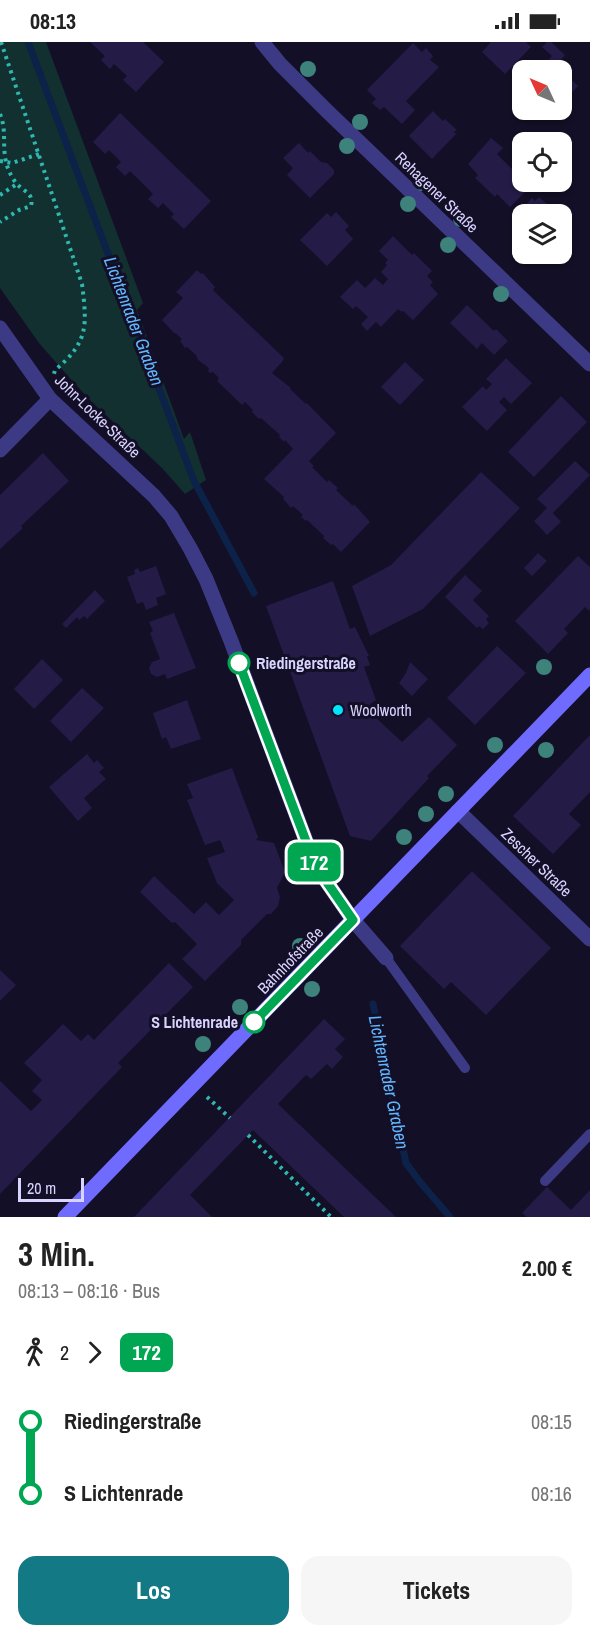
<!DOCTYPE html>
<html lang="de">
<head>
<meta charset="utf-8">
<style>
	:root { --surface:#fff; --page:#f6f6f6; --text:#222; --muted:#767676; --accent:#137a85 }
	body { margin:0; font-family:"Archivo Narrow",sans-serif; background:var(--page); color:var(--text); height:100vh; display:flex; flex-direction:column; font-size:22px; white-space:nowrap }
	* { box-sizing:border-box; margin:0 }
	p { font-size:20px; color:var(--muted) }
	.icon { flex:none; width:33px; height:33px; fill:none; stroke:currentColor; stroke-width:2; stroke-linecap:round; stroke-linejoin:round }
	.map { position:relative; height:1175px; overflow:hidden }
	.sheet { display:flex; flex-direction:column; background:var(--surface); flex:1 }
	.sheet>* { flex:none }
	.badge { padding:0 12px; border-radius:9px; font-size:21px; line-height:39px }
	.needle { width:39px; rotate:314deg }
	.tools { position:absolute; left:512px; top:18px; display:grid; gap:12px }
	.tools a { display:grid; place-items:center; width:60px; height:60px; border-radius:12px; background:var(--surface); box-shadow:0 2px 4px #0004; font-size:30px }
	.scale { position:absolute; left:18px; bottom:15px; width:66px; box-sizing:border-box; padding-left:6px; border:3px solid #d9d4ff; border-top:0; font-size:16px; line-height:21px; white-space:nowrap; color:#d9d4ff; -webkit-text-stroke:4px #130f26; paint-order:stroke }
	.map>.badge { position:absolute; translate:-50% -50%; box-shadow:0 0 0 3px #fff }
	.legs { display:flex; align-items:center; gap:9px; height:66px; padding:0 18px; font-size:20px }
	.legs p { margin-inline-start:auto }
	.head { display:flex; align-items:center; justify-content:space-between; height:102px; padding:0 18px }
	h1 { font-size:33px; font-weight:800; line-height:45px }
	.cta { display:flex; gap:12px; margin-top:auto; padding:12px 18px }
	.cta a { flex:1; height:69px; border-radius:18px; background:var(--accent); color:#fff; font-size:24px; font-weight:800; line-height:69px; text-align:center }
	.cta a+a { background:var(--page); color:var(--text) }
	ul { padding:0 18px; list-style:none }
	li { display:flex; align-items:center; gap:21px; height:72px; font-size:22px }
	li i { display:grid; place-items:center; width:9px; height:100%; margin:0 8px; background:currentColor }
	li i::after { content:''; width:15px; height:15px; margin:-8px; border:4px solid; border-radius:50%; background:var(--surface) }
	li p { margin-inline-start:auto }
	li:first-child i { background:linear-gradient(#0000 50%,currentColor 0) }
	li:last-child i { background:linear-gradient(currentColor 50%,#0000 0) }
	.status { display:flex; justify-content:space-between; align-items:center; height:42px; padding:0 30px; background:var(--surface); direction:ltr }
	.status svg { height:16px; fill:currentColor }
	.map>svg:first-child { display:block }
	.green { fill:#12302f }
	.lines { fill:none; stroke-linecap:round; stroke-linejoin:round }
	.stream { stroke:#0c2248; stroke-width:7 }
	.building { fill:#241b47 }
	.path { stroke:#2fb8b0; stroke-width:4; stroke-dasharray:3 4.5; stroke-linecap:butt }
	.lane { stroke:#3d3a85; stroke-width:10 }
	.street { stroke:#3d3a85; stroke-width:15 }
	.secondary { stroke:#6f6bff; stroke-width:15 }
	.tree { fill:#3d827b }
	.line-1-casing { stroke:#fff; stroke-width:14 }
	.line-1 { stroke:#00a651; stroke-width:9 }
	.stop-1-dot { fill:#fff; stroke:#00a651; stroke-width:3 }
	.poi-dot { fill:#00e5ff; stroke:#130f26; stroke-width:2 }
	.labels { text-anchor:middle; dominant-baseline:central; stroke-width:6; stroke-linejoin:round; paint-order:stroke }
	.street-label { font-size:16px; fill:#d9d4ff; stroke:#130f26 }
	.stop-label { font-size:16px; font-weight:bold; fill:#d9d4ff; stroke:#130f26; text-anchor:start }
	.poi-label { font-size:16px; fill:#d9d4ff; stroke:#130f26; text-anchor:start }
	.water-label { font-size:18px; font-style:italic; fill:#62b6ff; stroke:#130f26 }
</style>
</head>
<body>
<div class="status"><b>08:13</b><svg viewBox="0 0 49 12"><path d="M0 12V9h3v3zM5 12V6h3v6zM10 12V3h3v9zM15 12V0h3v12zM26 1h20v11H26zM47 4h2v5h-2z"/></svg></div>
<div class="map">
<svg width="590" height="1175" viewBox="0 0 590 1175">
	<rect width="100%" height="100%" fill="#130f26"/>
	<!-- green -->
	<path class="green" d="M0 0H46L143 261 137 268 184 397 190 390 206 438 185 452 162 426 91 359 67 333 39 301 0 246Z"/>
	<g class="lines">
		<!-- stream -->
		<g class="stream">
			<path d="M28 0 194 439 254 551"/>
			<path d="M373 962 406 1121 420 1140 450 1175"/>
		</g>
	</g>
	<!-- building -->
	<g class="building">
		<path d="M90 0H143L164 20 136 50 123 38 127 34 114 22 110 27 101 18 105 14Z"/>
		<path d="M491 0H526L531 5 505 32 482 10Z"/>
		<path d="M547 0H551L565 13 556 23 578 44 561 62V28H546L542 25 552 14 542 5Z"/>
		<path d="M413 1 422 10 426 6 433 14 430 18 439 25 406 59 415 68 402 82 384 65 380 68 372 61 376 57 367 48Z"/>
		<path d="M535 68H553L544 76Z"/>
		<path d="M433 69 443 79 445 77 457 88 454 90 456 92 432 117 409 94Z"/>
		<path d="M120 71 211 159 184 187 171 175 174 172 163 161 158 166 148 157 153 152 130 129 125 134 116 125 121 120 109 108 105 112 93 100Z"/>
		<path d="M491 96 503 106 497 112 517 132 522 126V140H535L510 165 497 152 495 155 475 136 478 133 468 122Z"/>
		<path d="M299 101 308 111 310 109 321 120 327 121 334 128V132L310 156 287 133 293 126 283 116Z"/>
		<path d="M539 155 558 172H523L520 169 532 156 535 159Z"/>
		<path d="M336 170 349 184 345 188 353 197 327 224 300 198 327 171 331 175Z"/>
		<path d="M393 194 412 213 414 211 432 229 427 234 433 240 430 243 438 252 413 278 403 269 402 270 398 267 381 285 376 280 367 289 361 282 368 275 356 264 353 267 340 255 357 238 365 246 375 236 383 243 388 237 381 230 387 223 385 221 388 218 379 209Z"/>
		<path d="M534 212H555L545 222Z"/>
		<path d="M197 228 201 232 203 231 215 245 213 248 216 251 284 316 282 320 272 331 291 346 290 347 306 362 307 361 336 391 309 419 314 424 312 425 327 440 329 438 338 446 336 448 353 464 354 462 370 480 341 510 333 502 331 503 323 496 324 494 307 478 306 479 301 475 303 473 293 464 291 466 283 457 284 455 264 437 293 407 285 398 284 400 279 395 280 393 261 376 259 377 252 370 253 368 245 360 242 363 217 339 219 336 213 330 210 331 208 329 209 326 198 318 196 313 187 305 185 306 180 299 182 297 175 291H174L162 278 183 256 176 250Z"/>
		<path d="M467 263 494 289 496 287 508 299 494 313 482 301 477 307 450 281Z"/>
		<path d="M506 316 532 341 511 362 504 355 499 360 507 368 487 389 462 365 483 344 486 348 492 342 486 337Z"/>
		<path d="M405 320 424 338 400 363 381 345Z"/>
		<path d="M561 354 587 380 534 435 508 410Z"/>
		<path d="M43 411 69 439 21 484 23 486 0 507V453Z"/>
		<path d="M575 419 590 433 553 471 561 480 547 493 534 479 547 466 537 457Z"/>
		<path d="M481 430 520 466 423 567 370 594 352 544 391 523Z"/>
		<path d="M538 511 547 519 532 534 524 526Z"/>
		<path d="M578 514 590 525V567L589 569 585 565 564 587 568 591 548 612 515 579Z"/>
		<path d="M156 524 166 552 156 556 158 563 146 568 143 560 137 562 127 535 135 532 134 528 138 526 140 530Z"/>
		<path d="M465 533 482 549 473 558 489 574 486 577 489 581 483 587 479 584 477 586 445 555Z"/>
		<path d="M333 539 350 587 355 585 369 614H367L370 623 364 625 376 658 370 662 374 674 402 700 429 675 457 703 427 734 429 736 371 799 350 794 266 564Z"/>
		<path d="M95 548 105 559 87 577 84 574 79 578 77 575 66 586 62 582Z"/>
		<path d="M174 571 196 626 167 637 165 632 157 635 151 632 149 626 152 620 160 617 150 591 153 589 149 580Z"/>
		<path d="M497 604 526 631 475 683 447 656Z"/>
		<path d="M42 617 63 638 34 667 14 647Z"/>
		<path d="M410 620 428 637 412 654 399 641 406 631Z"/>
		<path d="M82 646 104 666 71 700 50 679Z"/>
		<path d="M187 658 201 697 171 707 166 695 162 697 153 671Z"/>
		<path d="M590 693V750L569 772 581 783 553 812 513 774Z"/>
		<path d="M87 712 94 721 97 718 104 726 99 730 106 737 84 756 92 766 78 779 49 745Z"/>
		<path d="M232 726 258 795 256 798 274 801 285 830 277 846 280 855 278 864 271 872H267L241 898V903L205 939 182 917 197 902 175 880 172 881 140 850 154 834 194 872 206 860 219 873 234 858 217 841 207 816 225 810 220 798 205 803 187 758 193 756 187 742Z"/>
		<path d="M472 829 551 906 486 973 451 940 444 947 400 904Z"/>
		<path d="M169 921 193 945 118 1021 122 1025 0 1152V1039L31 1069 42 1058 32 1049 42 1038 24 1021 63 982 81 999 88 992 94 998Z"/>
		<path d="M0 928 16 943 0 959Z"/>
		<path d="M324 977 345 997 335 1007 343 1015 332 1027 327 1022 311 1037 306 1033 278 1062 396 1175H344L253 1088 190 1153 212 1175H134Z"/>
		<path d="M547 1145 571 1168 590 1148V1175H527L522 1171Z"/>
	</g>
	<g class="lines">
		<!-- path -->
		<g class="path">
			<path d="M1 0 82 242C87 283 89 300 55 328L54 332"/>
			<path d="M0 72C8 91 0 108 9 129 11 133 14 139 17 142 24 150 34 151 31 164L19 168 0 180"/>
			<path d="M0 119 12 121 39 112"/>
			<path d="M0 153 17 142"/>
			<path d="M207 1055 230 1076"/>
			<path d="M248 1093 331 1175"/>
		</g>
		<!-- lane -->
		<g class="lane">
			<path d="M386 916 465 1026"/>
			<path d="M545 1139 590 1092"/>
		</g>
		<!-- street -->
		<g class="street">
			<path d="M262 0 280 22 326 68 590 322"/>
			<path d="M0 286 50 357 154 454 171 474 190 506 206 537 231 599 315 823 353 878 386 916"/>
			<path d="M0 408 50 357"/>
			<path d="M458 769 590 897"/>
		</g>
		<!-- secondary -->
		<path class="secondary" d="M65 1175 590 633"/>
	</g>
	<!-- trees -->
	<g class="tree">
		<circle cx="308" cy="27" r="8"/>
		<circle cx="360" cy="80" r="8"/>
		<circle cx="347" cy="104" r="8"/>
		<circle cx="422" cy="141" r="8"/>
		<circle cx="408" cy="162" r="8"/>
		<circle cx="461" cy="177" r="8"/>
		<circle cx="448" cy="203" r="8"/>
		<circle cx="501" cy="252" r="8"/>
		<circle cx="544" cy="625" r="8"/>
		<circle cx="495" cy="703" r="8"/>
		<circle cx="546" cy="708" r="8"/>
		<circle cx="446" cy="752" r="8"/>
		<circle cx="426" cy="772" r="8"/>
		<circle cx="404" cy="795" r="8"/>
		<circle cx="300" cy="904" r="8"/>
		<circle cx="312" cy="947" r="8"/>
		<circle cx="240" cy="965" r="8"/>
		<circle cx="203" cy="1002" r="8"/>
	</g>
	<g class="lines">
		<defs>
			<path id="line-1" d="M239 621 315 823 353 878 254 980"/>
		</defs>
		<!-- line-1 casing -->
		<use href="#line-1" class="line-1-casing"/>
		<!-- line-1 -->
		<use href="#line-1" class="line-1"/>
	</g>
	<!-- markers -->
	<g class="stop-1-dot">
		<circle cx="239" cy="621" r="10"/>
		<circle cx="254" cy="980" r="10"/>
	</g>
	<circle class="poi-dot" cx="338" cy="668" r="6"/>
	<g class="labels">
		<!-- street labels -->
		<g class="street-label">
			<text transform="translate(437 150) rotate(44)">Rehagener Straße</text>
			<text transform="translate(98 374) rotate(44)">John-Locke-Straße</text>
			<text transform="translate(537 820) rotate(44)">Zescher Straße</text>
			<text transform="translate(290 918) rotate(-46)">Bahnhofstraße</text>
		</g>
		<!-- stop labels -->
		<g class="stop-label">
			<text x="256" y="621">Riedingerstraße</text>
			<text x="238" y="980" text-anchor="end">S Lichtenrade</text>
		</g>
		<!-- poi labels -->
		<g class="poi-label">
			<text x="350" y="668">Woolworth</text>
		</g>
		<!-- water labels -->
		<g class="water-label">
			<text transform="translate(134 279) rotate(69)">Lichtenrader Graben</text>
			<text transform="translate(389 1040) rotate(78)">Lichtenrader Graben</text>
		</g>
	</g>
</svg>
<div class="tools">
<a><svg class="needle" viewBox="-14 -14 28 28"><path d="M0-13l5 13h-10z" fill="#e53935"/><path d="M0 13l5-13h-10z" fill="#767676"/></svg></a>
<a><svg class="icon" aria-label="locate" viewBox="0 0 24 24"><circle cx="12" cy="12" r="6"/><path d="M12 2v4M12 18v4M2 12h4M18 12h4"/></svg></a>
<a><svg class="icon" aria-label="layers" viewBox="0 0 24 24"><path d="M12 4l9 5-9 5-9-5zM3 14l9 5 9-5"/></svg></a>
</div>
<div class="scale">20 m</div>
<b class="badge" style="left:314px;top:820px;background:#00a651;color:#fff">172</b>
</div>
<section class="sheet">
<div class="head"><div><h1>3 Min.</h1><p>08:13 – 08:16 · Bus</p></div><b>2.00 €</b></div>
<div class="legs"><svg class="icon" aria-label="walk" viewBox="0 0 24 24"><circle cx="13" cy="4" r="2"/><path d="M13 8l-2 6 4 7M11 14l-3 7M7 12l3-4h3l4 4"/></svg>2<svg class="icon" aria-label="forward" viewBox="0 0 24 24"><path d="M9 5l7 7-7 7"/></svg><b class="badge" style="background:#00a651;color:#fff">172</b></div>
<ul>
<li><i style="color:#00a651"></i><b>Riedingerstraße</b><p>08:15</p></li>
<li><i style="color:#00a651"></i><b>S Lichtenrade</b><p>08:16</p></li>
</ul>
<div class="cta"><a>Los</a><a>Tickets</a></div>
</section>
</body>
</html>
